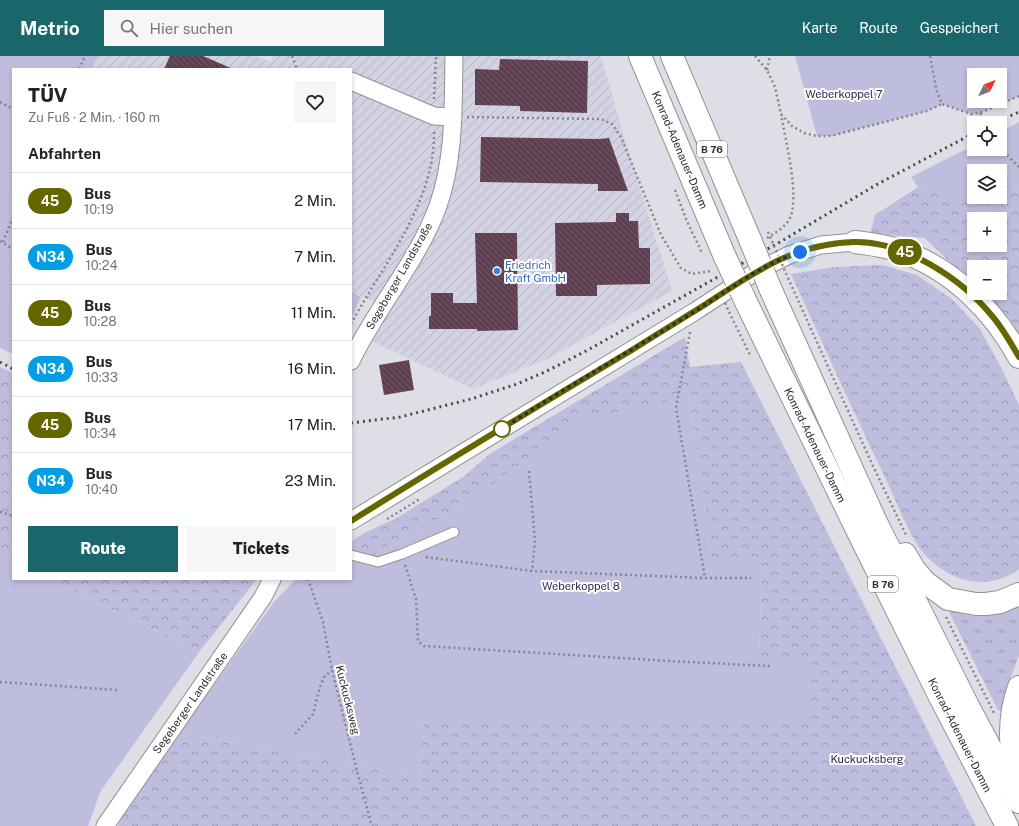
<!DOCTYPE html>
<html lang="de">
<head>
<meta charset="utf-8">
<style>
	:root { --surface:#fff; --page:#f6f6f6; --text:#222; --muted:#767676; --line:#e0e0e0; --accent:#19676a }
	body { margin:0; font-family:"Public Sans",sans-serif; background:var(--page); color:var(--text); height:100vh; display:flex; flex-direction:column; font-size:15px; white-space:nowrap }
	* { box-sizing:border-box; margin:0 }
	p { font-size:13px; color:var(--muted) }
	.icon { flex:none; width:22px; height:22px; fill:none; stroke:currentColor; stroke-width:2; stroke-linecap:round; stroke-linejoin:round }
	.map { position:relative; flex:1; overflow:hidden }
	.panel { position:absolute; left:12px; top:12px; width:340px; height:512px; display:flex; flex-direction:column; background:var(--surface); border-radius:0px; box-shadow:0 2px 6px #0003 }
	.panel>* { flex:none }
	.badge { padding:0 8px; border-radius:13px; font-size:14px; line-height:26px }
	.needle { width:26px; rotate:47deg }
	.tools { position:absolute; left:967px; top:12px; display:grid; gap:8px }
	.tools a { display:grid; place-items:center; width:40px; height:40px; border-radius:0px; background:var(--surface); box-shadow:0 2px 6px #0003; font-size:20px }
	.you { position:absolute; width:20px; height:20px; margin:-10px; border:3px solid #fff; border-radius:50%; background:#1a73e8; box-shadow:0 0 0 6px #1a73e833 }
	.map>.badge { position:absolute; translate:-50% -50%; box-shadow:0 0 0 2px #fff }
	h2 { padding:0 16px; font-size:15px; line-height:36px }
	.round { display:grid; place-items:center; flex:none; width:42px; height:42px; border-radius:0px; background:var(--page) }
	.head { display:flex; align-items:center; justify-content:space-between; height:68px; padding:0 16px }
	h1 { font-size:19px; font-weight:800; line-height:30px }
	.action { display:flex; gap:8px; margin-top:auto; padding:8px 16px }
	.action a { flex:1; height:46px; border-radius:0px; background:var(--accent); color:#fff; font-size:16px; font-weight:800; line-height:46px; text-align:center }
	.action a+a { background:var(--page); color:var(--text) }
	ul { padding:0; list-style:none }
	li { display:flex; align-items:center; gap:12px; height:56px; padding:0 16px; border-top:1px solid var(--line) }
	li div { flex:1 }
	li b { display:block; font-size:15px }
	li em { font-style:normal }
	li .badge { min-width:44px; font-weight:700; text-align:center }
	header { display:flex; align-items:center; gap:24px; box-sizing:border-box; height:56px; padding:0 20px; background:var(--accent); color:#fff }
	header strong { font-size:19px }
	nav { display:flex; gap:22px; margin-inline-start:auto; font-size:14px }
	.search { width:280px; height:36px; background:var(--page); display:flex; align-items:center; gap:10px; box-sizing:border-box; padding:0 14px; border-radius:0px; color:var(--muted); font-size:15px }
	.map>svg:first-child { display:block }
	.industrial { fill:url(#industrial-furrows) }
	.grass { fill:url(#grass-tufts) }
	.forest { fill:url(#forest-crowns); fill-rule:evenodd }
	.garden { fill:#bebddd; fill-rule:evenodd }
	.building { fill:url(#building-back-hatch) }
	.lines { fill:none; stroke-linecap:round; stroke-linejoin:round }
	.lane-casing { stroke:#919198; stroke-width:11 }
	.street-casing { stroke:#919198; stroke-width:19 }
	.highway-casing { stroke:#919198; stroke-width:24 }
	.path { stroke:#86868b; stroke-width:2.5; stroke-dasharray:2 3; stroke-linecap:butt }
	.lane { stroke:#fff; stroke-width:9 }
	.street { stroke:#fff; stroke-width:17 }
	.highway { stroke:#fff; stroke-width:22 }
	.rail { stroke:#48484c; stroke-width:3; stroke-dasharray:2 4; stroke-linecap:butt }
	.highway-bridge-casing { stroke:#919198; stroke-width:24; stroke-linecap:butt }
	.path-bridge { stroke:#86868b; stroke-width:2.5; stroke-dasharray:2 3; stroke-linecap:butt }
	.highway-bridge { stroke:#fff; stroke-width:22 }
	.line-casing { stroke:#fff; stroke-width:9 }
	.line { stroke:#660; stroke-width:6 }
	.walk { stroke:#2f2f32; stroke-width:4; stroke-dasharray:0 7.2 }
	.shop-dot { fill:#3f7fe0; stroke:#fff; stroke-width:1.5 }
	.stop-dot { fill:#fff; stroke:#660; stroke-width:2 }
	.labels { text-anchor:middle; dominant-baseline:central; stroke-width:4; stroke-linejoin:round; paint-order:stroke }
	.shield { fill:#fff; stroke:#6d6d70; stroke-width:1 }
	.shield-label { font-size:10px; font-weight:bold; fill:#2f2f32 }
	.park-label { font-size:11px; fill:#2e2655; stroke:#fff }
	.street-label { font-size:11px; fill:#2f2f32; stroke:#fff }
	.shop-label { font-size:11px; fill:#366cbe; stroke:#fff; text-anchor:start }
</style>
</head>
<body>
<header>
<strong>Metrio</strong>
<div class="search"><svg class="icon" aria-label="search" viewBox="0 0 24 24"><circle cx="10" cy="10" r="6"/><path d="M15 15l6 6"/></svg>Hier suchen</div>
<nav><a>Karte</a><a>Route</a><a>Gespeichert</a></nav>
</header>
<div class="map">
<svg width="1019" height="770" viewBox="0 0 1019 770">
	<defs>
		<pattern id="industrial-furrows" width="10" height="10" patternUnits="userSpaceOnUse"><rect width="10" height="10" fill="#d3d2e2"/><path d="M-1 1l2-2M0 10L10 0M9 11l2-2" fill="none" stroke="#b5b5c2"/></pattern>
		<pattern id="grass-tufts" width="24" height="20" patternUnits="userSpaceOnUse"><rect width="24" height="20" fill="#bebddd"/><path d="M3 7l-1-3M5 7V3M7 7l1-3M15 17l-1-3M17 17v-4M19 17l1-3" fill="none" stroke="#9b9ab4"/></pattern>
		<pattern id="forest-crowns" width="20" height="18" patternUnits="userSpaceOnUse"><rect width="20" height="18" fill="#bebddd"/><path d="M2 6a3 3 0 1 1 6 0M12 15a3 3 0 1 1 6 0" fill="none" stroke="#9b9ab4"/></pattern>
		<pattern id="building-back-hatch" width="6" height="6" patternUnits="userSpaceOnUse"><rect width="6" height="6" fill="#5f3f50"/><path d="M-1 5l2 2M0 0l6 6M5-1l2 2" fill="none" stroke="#735967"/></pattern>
	</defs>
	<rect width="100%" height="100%" fill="#dedee6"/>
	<!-- industrial -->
	<path class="industrial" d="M98 0H256L271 6 273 0H601L621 71 672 235 547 303 473 333 363 281 382 249 351 236V13H92Z"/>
	<!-- grass -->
	<path class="grass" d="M1019 548V599L1006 635 1001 655 998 654 950 558V553C957 555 966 559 974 560 989 562 1005 555 1019 548Z"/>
	<!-- forest -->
	<g class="forest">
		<path d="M1006 116 1019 135V278L1009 262 983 237H1000V211H974V229L925 182 870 178 875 159 918 131 923 132 957 144 974 135V141H1000V120ZM974 163H1000V189H974Z"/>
		<path d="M882 209 917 219 953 244 980 273 1002 313 1019 349V513C989 535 953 527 928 502 912 487 898 449 888 428 854 358 823 288 791 218L835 211Z"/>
		<path d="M685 281 690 311 741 306 976 770H118L123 757 179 677 419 721 424 663H812L759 601 762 503 712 502 690 342 467 447 375 499 351 494V486L364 477 395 463 463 421 491 397Z"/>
		<path d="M0 311 13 317V503L0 496Z"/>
		<path d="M51 523H257L199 596 94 545Z"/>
	</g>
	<!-- garden -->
	<g class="garden">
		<path d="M0 0H98L92 13H13V298L0 292Z"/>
		<path d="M795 0H1019V40L980 57 971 58 942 48 927 55 831 80H817ZM974 19H1000V45H974Z"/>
		<path d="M1019 66V135L1006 116 1000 120V115H974V135L957 145 923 132 918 131 911 121 974 89V93H1000V76Z"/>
		<path d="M351 236 361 241 351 264Z"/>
		<path d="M690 342 712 501 762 503 759 601 812 605V663H424L419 721 179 677 274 546 296 523H351V494L375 499 467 447 583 363Z"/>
		<path d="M0 496 13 503V523H51L94 545 199 596 100 736 88 770H0Z"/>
	</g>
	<!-- building -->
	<g class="building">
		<path d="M170 0H203L233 13H164Z"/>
		<path d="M500 3 588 5 587 57 520 55V50L475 49V13L499 14Z"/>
		<path d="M481 81 599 83 609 82 628 135H598V128L480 126Z"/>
		<path d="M616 157H629V165H638L639 192H650V228L597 229V240H556L555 167 616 166Z"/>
		<path d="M475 177H517L518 274 477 275V273H429V260H431V237H453V247H477Z"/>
		<path d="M409 304 414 334 384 339 379 309Z"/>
	</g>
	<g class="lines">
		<defs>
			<path id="lane" d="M351 499 378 506 402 498 454 476"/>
			<g id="street">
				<path d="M351 25 434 60 453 61"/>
				<path d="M351 305C376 252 418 205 438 150 455 101 453 51 454 0"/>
				<path d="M351 465 694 256 757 215 789 199 821 189 855 186"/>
				<path d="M105 770 263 541 272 523"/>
			</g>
			<g id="highway">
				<path d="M640 0 725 201"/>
				<path d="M672 0 751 186"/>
				<path d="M855 186C871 188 886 190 900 195 952 212 994 255 1019 301"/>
				<path d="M770 232 875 464 968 650 1019 746"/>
				<path d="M746 246 859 478 939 639 1007 770"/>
				<path d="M905 498 914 513 925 526 948 543 976 548H986L1000 546 1019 538"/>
				<path d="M1018 729C1010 695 1007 664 1019 631"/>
			</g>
		</defs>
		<!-- lane casing -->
		<use href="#lane" class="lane-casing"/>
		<!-- street casing -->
		<use href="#street" class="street-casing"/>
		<!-- highway casing -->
		<use href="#highway" class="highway-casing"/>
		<!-- path -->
		<g class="path">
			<path d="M292 0 297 13"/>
			<path d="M755 0 767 14 775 31 781 58 792 70 804 77 817 80H831L927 55 942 48"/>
			<path d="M930 0 937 36 942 48 971 58 980 57 1019 40"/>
			<path d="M79 13 85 0"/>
			<path d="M767 14 770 0"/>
			<path d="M434 43 436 0"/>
			<path d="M0 46 13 53"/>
			<path d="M980 57 985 67"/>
			<path d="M467 61 601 63 612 68 621 81 661 179 681 212 692 218 712 215"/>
			<path d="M1000 92 1019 111"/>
			<path d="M675 134 686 163 702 197"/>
			<path d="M767 182C775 177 784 172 789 164 801 144 785 82 781 58"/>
			<path d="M0 185 13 193"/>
			<path d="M3 186 13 161"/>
			<path d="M788 222 873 410 907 481"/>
			<path d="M729 256 751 301"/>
			<path d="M351 268C383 208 436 146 434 74"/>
			<path d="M690 276 676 352 705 522"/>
			<path d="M529 415 535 485 532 515"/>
			<path d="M0 456 13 460"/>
			<path d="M387 463 420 443"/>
			<path d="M426 501 532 515 705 522H751"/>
			<path d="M405 509 416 543 418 585 424 590 670 605 770 610"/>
			<path d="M308 523 323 566 332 614 357 715 372 770"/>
			<path d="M946 561 994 657"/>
			<path d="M0 626 118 634"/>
			<path d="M295 678 313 658 320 631 324 621 332 614"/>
		</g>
		<!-- lane -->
		<use href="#lane" class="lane"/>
		<!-- street -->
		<use href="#street" class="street"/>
		<!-- highway -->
		<use href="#highway" class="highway"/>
		<!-- rail -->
		<g class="rail">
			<path d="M994 67 1019 56"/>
			<path d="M0 306 13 313"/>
			<path d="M351 367 400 361 471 343 517 328 547 315 586 295 780 186 876 129 974 77"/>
		</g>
		<defs>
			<g id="highway-bridge">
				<path d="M751 186 770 232"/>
				<path d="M725 201 746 246"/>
			</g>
		</defs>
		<!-- highway-bridge casing -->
		<use href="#highway-bridge" class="highway-bridge-casing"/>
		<!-- path-bridge -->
		<g class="path-bridge">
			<path d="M768 176 788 222"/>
			<path d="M725 247 729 256"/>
		</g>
		<!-- highway-bridge -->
		<use href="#highway-bridge" class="highway-bridge"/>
	</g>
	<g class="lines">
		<defs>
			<path id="line" d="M351 465C444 407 538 350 632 294 657 278 682 263 706 248 755 216 793 188 854 186 905 185 962 223 993 261 1003 273 1011 287 1019 301"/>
		</defs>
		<!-- line casing -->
		<use href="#line" class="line-casing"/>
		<!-- line -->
		<use href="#line" class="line"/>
		<!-- walk -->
		<path class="walk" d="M502 373C563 333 627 297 689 259 725 237 759 209 800 196"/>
	</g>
	<!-- markers -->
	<circle class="shop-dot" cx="497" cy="215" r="4"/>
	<circle class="stop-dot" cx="502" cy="373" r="8"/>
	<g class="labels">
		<!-- shield labels -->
		<g class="shield">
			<rect x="697" y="85" width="30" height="16" rx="3"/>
			<rect x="868" y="520" width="30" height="16" rx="3"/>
		</g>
		<g class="shield-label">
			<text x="712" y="93">B 76</text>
			<text x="883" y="528">B 76</text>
		</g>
		<!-- park labels -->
		<g class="park-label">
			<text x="844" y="38">Weberkoppel 7</text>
			<text x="581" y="530">Weberkoppel 8</text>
			<text x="867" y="703">Kuckucksberg</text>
		</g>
		<!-- street labels -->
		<g class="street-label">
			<text transform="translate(680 94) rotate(67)">Konrad-Adenauer-Damm</text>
			<text transform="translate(399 220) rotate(-60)">Segeberger Landstraße</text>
			<text transform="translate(815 389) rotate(64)">Konrad-Adenauer-Damm</text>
			<text transform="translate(348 644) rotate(76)">Kuckucksweg</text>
			<text transform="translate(190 647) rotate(-55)">Segeberger Landstraße</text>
			<text transform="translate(960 679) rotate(63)">Konrad-Adenauer-Damm</text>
		</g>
		<!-- shop labels -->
		<g class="shop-label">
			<text x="505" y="209">Friedrich<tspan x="505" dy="13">Kraft GmbH</tspan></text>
		</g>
	</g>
</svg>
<div class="tools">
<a><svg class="needle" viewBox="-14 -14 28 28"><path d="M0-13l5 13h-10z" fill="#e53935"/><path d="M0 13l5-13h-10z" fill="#767676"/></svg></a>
<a><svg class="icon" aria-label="locate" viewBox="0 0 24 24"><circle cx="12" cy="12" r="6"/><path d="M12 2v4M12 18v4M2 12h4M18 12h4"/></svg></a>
<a><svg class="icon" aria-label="layers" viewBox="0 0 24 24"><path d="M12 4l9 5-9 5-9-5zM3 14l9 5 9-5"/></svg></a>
<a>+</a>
<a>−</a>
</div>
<div class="you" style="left:800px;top:196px"></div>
<b class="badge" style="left:905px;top:196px;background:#660;color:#fff">45</b>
<section class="panel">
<div class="head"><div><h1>TÜV</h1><p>Zu Fuß · 2 Min. · 160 m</p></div><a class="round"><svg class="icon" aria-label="heart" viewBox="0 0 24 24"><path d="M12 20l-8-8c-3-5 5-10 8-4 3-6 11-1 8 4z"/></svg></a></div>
<h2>Abfahrten</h2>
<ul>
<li><span class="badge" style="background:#660;color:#fff">45</span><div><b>Bus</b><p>10:19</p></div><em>2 Min.</em></li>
<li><span class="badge" style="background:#009ee3;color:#fff">N34</span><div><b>Bus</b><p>10:24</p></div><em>7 Min.</em></li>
<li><span class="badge" style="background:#660;color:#fff">45</span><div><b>Bus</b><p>10:28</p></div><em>11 Min.</em></li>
<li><span class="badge" style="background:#009ee3;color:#fff">N34</span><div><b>Bus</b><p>10:33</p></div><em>16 Min.</em></li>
<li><span class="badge" style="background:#660;color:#fff">45</span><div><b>Bus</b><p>10:34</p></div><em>17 Min.</em></li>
<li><span class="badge" style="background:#009ee3;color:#fff">N34</span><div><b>Bus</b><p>10:40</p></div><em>23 Min.</em></li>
</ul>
<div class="action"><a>Route</a><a>Tickets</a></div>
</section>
</div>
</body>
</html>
